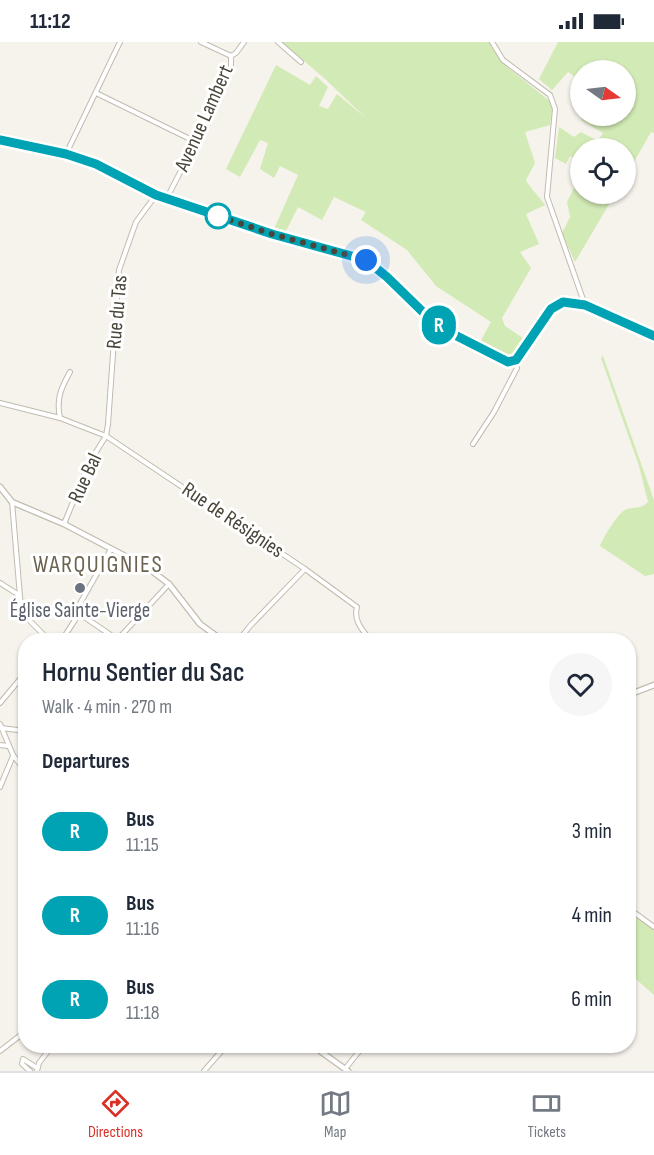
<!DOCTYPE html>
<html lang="en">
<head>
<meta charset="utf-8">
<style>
	:root { --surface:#fff; --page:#f6f6f7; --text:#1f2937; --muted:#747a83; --line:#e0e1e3; --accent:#d93025 }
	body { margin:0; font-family:"Sofia Sans Condensed",sans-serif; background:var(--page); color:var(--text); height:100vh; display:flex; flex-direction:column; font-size:22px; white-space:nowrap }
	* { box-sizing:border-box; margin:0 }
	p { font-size:20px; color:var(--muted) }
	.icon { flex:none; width:33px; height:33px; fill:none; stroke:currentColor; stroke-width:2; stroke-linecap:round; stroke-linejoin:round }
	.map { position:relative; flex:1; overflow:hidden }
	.sheet { position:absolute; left:18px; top:591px; width:618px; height:420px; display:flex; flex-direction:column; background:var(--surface); border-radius:24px; box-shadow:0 2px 4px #0004 }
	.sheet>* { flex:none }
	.badge { padding:0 12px; border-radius:20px; font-size:21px; line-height:39px }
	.needle { width:39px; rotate:104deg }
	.buttons { position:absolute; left:570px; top:18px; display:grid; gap:12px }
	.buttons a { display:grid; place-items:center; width:66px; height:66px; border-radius:50%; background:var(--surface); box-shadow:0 2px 4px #0004; font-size:30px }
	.you { position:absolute; width:30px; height:30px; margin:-15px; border:4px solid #fff; border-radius:50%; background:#1a73e8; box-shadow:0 0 0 9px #1a73e833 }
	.map>.badge { position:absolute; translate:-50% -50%; box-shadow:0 0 0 3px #fff }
	h2 { padding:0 24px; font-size:22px; line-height:54px }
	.round { display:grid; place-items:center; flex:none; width:63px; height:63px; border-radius:32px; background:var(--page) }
	.overview { display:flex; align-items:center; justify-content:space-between; height:102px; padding:0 24px }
	h1 { font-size:28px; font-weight:600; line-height:45px }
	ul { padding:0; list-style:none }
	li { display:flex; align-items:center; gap:18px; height:84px; padding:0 24px }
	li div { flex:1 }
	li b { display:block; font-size:22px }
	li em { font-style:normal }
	li .badge { min-width:66px; font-weight:700; text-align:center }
	.status { display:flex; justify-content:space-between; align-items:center; height:42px; padding:0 30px; background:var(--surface); direction:ltr }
	.status svg { height:16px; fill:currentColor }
	.menu { display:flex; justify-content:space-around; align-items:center; height:84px; border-top:2px solid var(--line); background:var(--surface); font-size:16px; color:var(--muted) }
	.menu a { display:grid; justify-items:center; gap:3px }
	.menu .current { color:var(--accent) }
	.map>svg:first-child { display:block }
	.green { fill:#d2eab5 }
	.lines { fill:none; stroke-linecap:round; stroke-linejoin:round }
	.minor-casing { stroke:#c2bbae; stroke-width:6 }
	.tertiary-casing { stroke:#c2bbae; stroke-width:7 }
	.minor { stroke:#fff; stroke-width:4 }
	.tertiary { stroke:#fff; stroke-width:4.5 }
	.line-casing { stroke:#fff; stroke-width:14 }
	.line { stroke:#00a3b4; stroke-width:9 }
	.walk { stroke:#4b4439; stroke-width:6; stroke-dasharray:0 10.8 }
	.stop-dot { fill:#fff; stroke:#00a3b4; stroke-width:3 }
	.worship-dot { fill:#6b7280; stroke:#fff; stroke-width:2 }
	.labels { text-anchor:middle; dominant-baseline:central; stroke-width:6; stroke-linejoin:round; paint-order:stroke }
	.street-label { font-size:21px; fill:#4b4439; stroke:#fff }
	.worship-label { font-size:21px; fill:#5b616d; stroke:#fff }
	.quarter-label { font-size:24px; letter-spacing:1.5px; fill:#6e6250; stroke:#fff }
</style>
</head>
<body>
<div class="status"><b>11:12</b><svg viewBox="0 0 49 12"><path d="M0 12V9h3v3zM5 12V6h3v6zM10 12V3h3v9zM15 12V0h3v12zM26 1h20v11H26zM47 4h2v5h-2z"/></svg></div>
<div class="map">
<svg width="654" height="1029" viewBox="0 0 654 1029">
	<rect width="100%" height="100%" fill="#f6f3ec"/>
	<!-- green -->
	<g class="green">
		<path d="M282 0H489L502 21 551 60 552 69 550 83 525 90 535 121 526 138C529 145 540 155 545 163L526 172 539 202 520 210 531 226 502 276 505 284 526 298 516 312 500 313 479 302 491 280 436 244 407 208 361 178 366 170 334 155 322 178 298 165 285 191 274 187 298 133 280 124 274 136 260 127 268 101 260 98 240 135 226 127 276 23 310 43 316 34 328 45 319 64 328 67 337 52 366 76 324 36Z"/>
		<path d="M558 0H654V91L651 90 626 134V106H580V120L570 114 566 122 555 116 559 85 574 95 581 90 598 99 603 91 581 78 584 74H626V28H580V38L568 30 552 48 539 37Z"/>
		<path d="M580 134V152H615L575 220 562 191 570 175 567 160Z"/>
		<path d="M603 314 654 458V532L645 534 600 504C603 496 618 471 625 468 634 464 640 468 648 460L639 424 601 316Z"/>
		<path d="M635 872 654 885V953L629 931V879Z"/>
	</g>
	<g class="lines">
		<defs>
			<g id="minor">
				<path d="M201 0 231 14"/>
				<path d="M278 0 301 20"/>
				<path d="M492 0 503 18 550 53 555 67 547 155 585 263"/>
				<path d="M96 51 192 98"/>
				<path d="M66 112 120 0"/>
				<path d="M167 156 192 107V98L198 92 231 26V14L236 11 244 0"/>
				<path d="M0 361 60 376 106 394 305 527 357 565C353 579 363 588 370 598"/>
				<path d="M60 376C56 357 61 346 70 330"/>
				<path d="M473 402 494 370 517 326 514 319"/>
				<path d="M12 460 21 566 28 577 49 598"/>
				<path d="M64 482 89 421 106 394 108 382 119 228 136 180 156 153"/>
				<path d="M0 541 19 553"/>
				<path d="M77 570 118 598"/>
				<path d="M62 598 75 578 78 565 111 507"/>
				<path d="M117 598 169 542"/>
				<path d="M239 598 250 584 305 527"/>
				<path d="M0 661 26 630"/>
				<path d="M0 682 13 713 26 730"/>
				<path d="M1 686 26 689"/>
				<path d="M0 703 8 704"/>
				<path d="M0 745 13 714"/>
				<path d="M628 866 654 885"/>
				<path d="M0 1009 26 989"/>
				<path d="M345 1027 361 1007V1004"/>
				<path d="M30 1029 22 1022 23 1017 37 1026"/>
				<path d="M37 1029 39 1021 52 1004"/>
				<path d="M204 1029 226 1004"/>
			</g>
			<g id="tertiary">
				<path d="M0 98 66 112 96 122 156 153 272 192 366 218 387 235 427 274 447 289 508 319 516 318 551 267 563 260 585 263 654 294"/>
				<path d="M0 445 12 460 64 482 148 526 169 542 200 582 222 598"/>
				<path d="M628 653 654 643"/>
				<path d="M313 1004 348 1029"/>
			</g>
		</defs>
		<!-- minor casing -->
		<use href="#minor" class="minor-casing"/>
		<!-- tertiary casing -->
		<use href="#tertiary" class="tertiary-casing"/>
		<!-- minor -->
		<use href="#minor" class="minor"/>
		<!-- tertiary -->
		<use href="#tertiary" class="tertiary"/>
	</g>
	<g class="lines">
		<defs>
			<path id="line" d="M0 98 66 112 96 122 156 153 272 192 366 218 387 235 427 274 447 289 508 320 516 318 551 267 563 260 585 263 654 294"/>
		</defs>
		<!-- line casing -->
		<use href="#line" class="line-casing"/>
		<!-- line -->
		<use href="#line" class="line"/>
		<!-- walk -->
		<path class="walk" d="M218 174 209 171 272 192 366 218"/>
	</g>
	<!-- markers -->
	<circle class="stop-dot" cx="218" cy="174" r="12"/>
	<circle class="worship-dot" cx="80" cy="546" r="6"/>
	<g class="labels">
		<!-- street labels -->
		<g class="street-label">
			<text transform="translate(204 76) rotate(-66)">Avenue Lambert</text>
			<text transform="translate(117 270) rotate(-85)">Rue du Tas</text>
			<text transform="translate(85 436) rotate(-65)">Rue Bal</text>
			<text transform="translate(233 478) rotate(34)">Rue de Résignies</text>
		</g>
		<!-- worship labels -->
		<g class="worship-label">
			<text x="80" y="568">Église Sainte-Vierge</text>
		</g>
		<!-- quarter labels -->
		<g class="quarter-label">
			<text x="98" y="522">WARQUIGNIES</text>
		</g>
	</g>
</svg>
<div class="buttons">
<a><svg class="needle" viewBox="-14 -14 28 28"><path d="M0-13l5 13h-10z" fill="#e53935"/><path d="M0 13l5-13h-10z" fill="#747a83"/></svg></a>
<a><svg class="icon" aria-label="locate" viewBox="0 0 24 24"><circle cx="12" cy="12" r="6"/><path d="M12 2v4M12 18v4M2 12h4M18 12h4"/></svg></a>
</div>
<div class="you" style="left:366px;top:218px"></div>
<b class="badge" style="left:439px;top:283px;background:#00a3b4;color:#fff">R</b>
<section class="sheet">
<div class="overview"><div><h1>Hornu Sentier du Sac</h1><p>Walk · 4 min · 270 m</p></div><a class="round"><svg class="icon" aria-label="heart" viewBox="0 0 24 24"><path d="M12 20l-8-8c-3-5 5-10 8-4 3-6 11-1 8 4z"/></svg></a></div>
<h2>Departures</h2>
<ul>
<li><span class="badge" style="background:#00a3b4;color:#fff">R</span><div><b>Bus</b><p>11:15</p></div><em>3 min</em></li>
<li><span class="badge" style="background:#00a3b4;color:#fff">R</span><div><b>Bus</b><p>11:16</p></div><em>4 min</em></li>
<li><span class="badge" style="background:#00a3b4;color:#fff">R</span><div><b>Bus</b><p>11:18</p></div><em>6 min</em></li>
</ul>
</section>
</div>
<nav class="menu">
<a class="current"><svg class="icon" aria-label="directions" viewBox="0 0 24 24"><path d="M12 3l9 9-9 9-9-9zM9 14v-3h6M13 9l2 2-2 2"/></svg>Directions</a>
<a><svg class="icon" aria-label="map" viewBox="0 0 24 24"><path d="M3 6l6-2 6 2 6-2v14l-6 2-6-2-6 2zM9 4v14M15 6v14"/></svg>Map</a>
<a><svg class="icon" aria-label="tickets" viewBox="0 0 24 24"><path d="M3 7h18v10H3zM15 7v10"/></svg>Tickets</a>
</nav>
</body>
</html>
